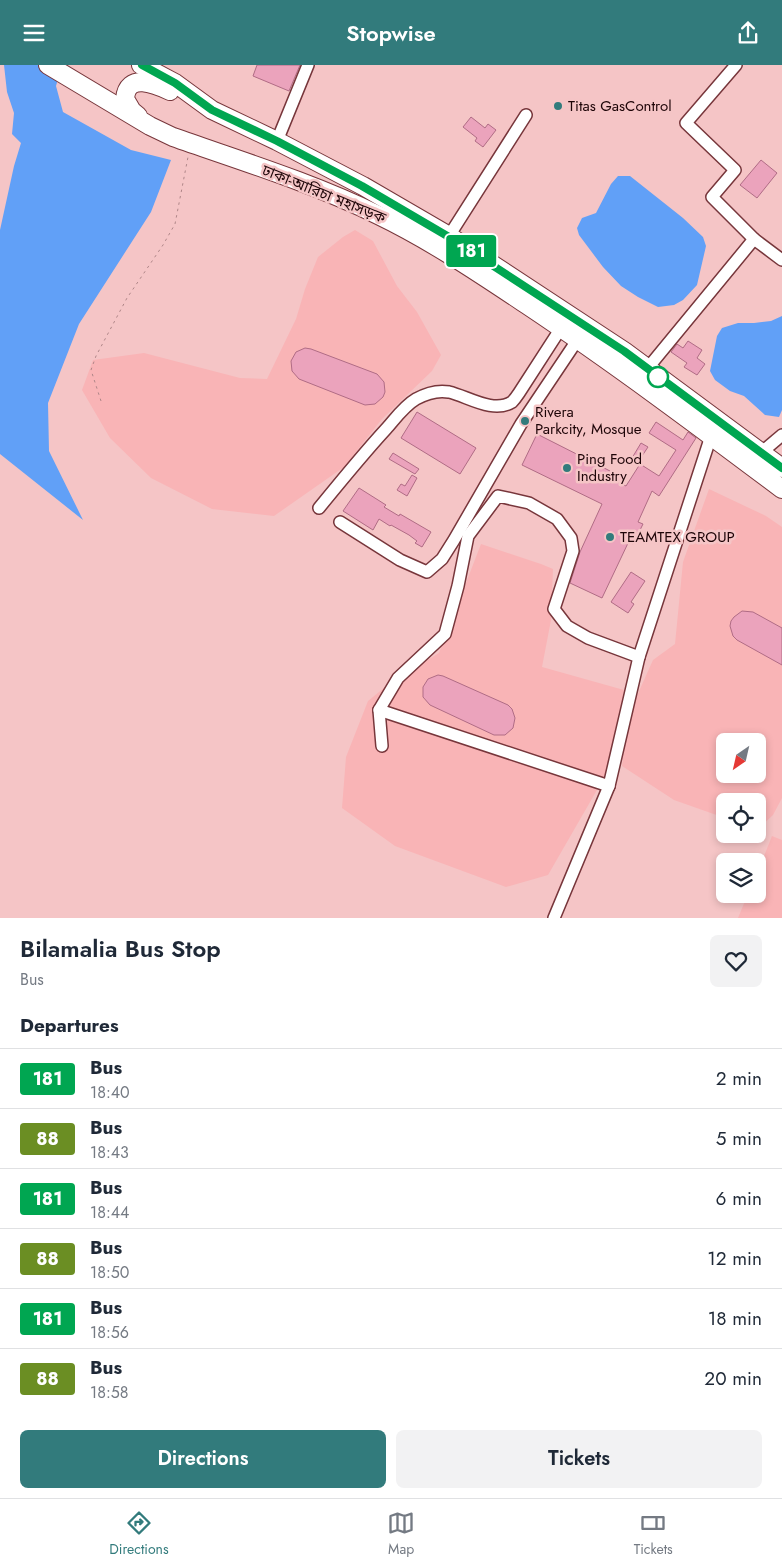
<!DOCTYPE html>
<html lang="en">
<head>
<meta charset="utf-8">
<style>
	:root { --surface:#fff; --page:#f2f2f3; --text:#1f2937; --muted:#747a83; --line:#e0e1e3; --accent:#327b7c }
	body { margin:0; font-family:Jost,"Noto Sans Bengali",sans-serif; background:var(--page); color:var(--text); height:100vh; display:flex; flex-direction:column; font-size:19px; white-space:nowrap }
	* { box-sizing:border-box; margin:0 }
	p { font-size:16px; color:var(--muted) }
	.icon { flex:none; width:28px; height:28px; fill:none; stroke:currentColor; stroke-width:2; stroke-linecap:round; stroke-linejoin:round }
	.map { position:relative; height:853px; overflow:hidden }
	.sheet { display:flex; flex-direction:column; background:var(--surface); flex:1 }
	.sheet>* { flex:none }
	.badge { padding:0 10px; border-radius:4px; font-size:18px; line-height:32px }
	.needle { width:32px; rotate:214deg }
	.fabs { position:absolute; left:716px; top:668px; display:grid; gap:10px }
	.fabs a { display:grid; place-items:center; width:50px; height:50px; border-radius:8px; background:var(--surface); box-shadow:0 2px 8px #0003; font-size:25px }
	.map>.badge { position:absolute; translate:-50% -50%; box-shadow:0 0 0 2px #fff }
	h2 { padding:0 20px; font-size:19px; line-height:45px }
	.round { display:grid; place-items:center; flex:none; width:52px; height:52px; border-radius:8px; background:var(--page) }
	.head { display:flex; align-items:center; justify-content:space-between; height:85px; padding:0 20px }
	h1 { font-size:24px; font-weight:600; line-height:38px }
	.action { display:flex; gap:10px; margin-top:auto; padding:10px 20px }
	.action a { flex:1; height:58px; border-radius:8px; background:var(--accent); color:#fff; font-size:20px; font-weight:600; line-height:58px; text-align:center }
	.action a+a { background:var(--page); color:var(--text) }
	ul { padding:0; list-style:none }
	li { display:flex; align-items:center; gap:15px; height:60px; padding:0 20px; border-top:1px solid var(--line) }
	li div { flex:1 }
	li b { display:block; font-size:19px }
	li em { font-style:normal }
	li .badge { min-width:55px; font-weight:700; text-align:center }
	header { display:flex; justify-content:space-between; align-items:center; height:65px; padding:0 20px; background:var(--accent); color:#fff; font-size:22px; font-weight:600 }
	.dock { display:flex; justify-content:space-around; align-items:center; height:70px; border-top:1px solid var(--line); background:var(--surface); font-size:14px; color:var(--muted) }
	.dock a { display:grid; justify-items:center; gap:2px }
	.dock .on { color:var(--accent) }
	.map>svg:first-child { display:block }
	.built { fill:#f9b4b6; fill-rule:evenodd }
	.water { fill:#61a0f7 }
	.building { fill:#eba3bc; stroke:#b06c85 }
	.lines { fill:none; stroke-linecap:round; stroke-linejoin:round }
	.minor-casing { stroke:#77363b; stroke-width:14 }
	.highway-casing { stroke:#77363b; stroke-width:20 }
	.path { stroke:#af8688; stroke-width:1; stroke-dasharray:2.5 4; stroke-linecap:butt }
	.minor { stroke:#fff; stroke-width:11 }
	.highway { stroke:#fff; stroke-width:18 }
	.line-casing { stroke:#fff; stroke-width:11 }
	.line { stroke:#00a651; stroke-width:8 }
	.poi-dot { fill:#327b7c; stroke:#f5c5c6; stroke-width:2 }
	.stop-dot { fill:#fff; stroke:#00a651; stroke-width:2.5 }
	.labels { text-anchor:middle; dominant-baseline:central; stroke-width:5; stroke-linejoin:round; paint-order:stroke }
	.poi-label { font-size:15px; fill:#1d0407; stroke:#f5c5c6; text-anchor:start }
	.street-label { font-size:15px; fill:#1d0407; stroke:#f5c5c6 }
</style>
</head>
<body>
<header><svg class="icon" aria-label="menu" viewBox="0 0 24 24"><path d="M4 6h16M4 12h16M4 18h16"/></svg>Stopwise<svg class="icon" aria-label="share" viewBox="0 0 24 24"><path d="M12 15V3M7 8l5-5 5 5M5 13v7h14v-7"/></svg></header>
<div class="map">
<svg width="782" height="853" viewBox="0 0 782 853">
	<rect width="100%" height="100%" fill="#f5c5c6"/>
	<!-- built -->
	<g class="built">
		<path d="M355 165 373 176 397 221 417 247 441 290 432 306 382 354 344 402 274 451 212 444 151 413 110 373 82 325 93 295 144 288 240 313 267 314 296 254 305 224 318 192 343 172Z"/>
		<path d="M709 424 766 451 782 462V733L773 750 758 764V736H725V753L674 735 622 701 628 651 653 595 675 579 683 497ZM725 676H758V709H725Z"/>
		<path d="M481 479 541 499 553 504 551 555 542 602 624 625 605 711 548 810 506 822 395 781 342 743 346 692 368 636 390 618 439 588Z"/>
		<path d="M772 771 782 775V853H738L748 829H758V806Z"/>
	</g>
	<!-- water -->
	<g class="water">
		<path d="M4 0H62L56 21 63 47 131 85 171 95 151 147 79 259 48 338 49 386 83 455 0 389V165L14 101 21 78 12 69 14 48 7 27Z"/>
		<path d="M618 111H630L683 153 703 172 706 181 697 220 683 235 674 240 658 242 638 232 621 221 603 202 579 170 577 163 582 153 596 148 611 119Z"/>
		<path d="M782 251V345L779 352 765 350 744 331 730 326 715 315 710 306 717 271 722 263 738 258H754L771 256Z"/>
	</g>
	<!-- building -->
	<g class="building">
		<path d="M257 0H300L289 26 253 11Z"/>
		<path d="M471 52 485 63 488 59 496 65 483 82 475 76 477 73 463 62Z"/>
		<path d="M761 95 777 108 757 133 740 120Z"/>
		<path d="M688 276 702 285 697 293 705 299 697 310 684 302 687 298 671 287 677 279 683 283Z"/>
		<path d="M305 283 311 284 377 309 384 317 385 327 383 332 375 339 365 340 299 314 292 306 291 296 296 287Z"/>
		<path d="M417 347 476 383 460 409 401 373Z"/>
		<path d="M656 357 683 375 688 367 696 373 659 431 652 426 638 457 643 459 633 479 629 476 602 533 570 518 580 487 602 439 522 400 537 369 612 407 609 413 626 421 640 399 659 411 676 385 649 368Z"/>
		<path d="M641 378 648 382 638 397 632 393Z"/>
		<path d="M393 388 419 404 415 409 389 394Z"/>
		<path d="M412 410 417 413 407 431 397 425 401 419 405 421Z"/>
		<path d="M359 423 386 440 384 442 399 451 400 449 431 467 422 482 415 478 417 476 409 470 391 460 390 461 379 454 373 465 343 446Z"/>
		<path d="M631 507 645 516 631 537 634 539 628 548 611 537Z"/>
		<path d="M742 546 753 547 782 563V600L737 575 733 571 730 561 731 556 734 552Z"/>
		<path d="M438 610 443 611 508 640 512 644 515 653 513 663 505 670H494L430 640 423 632V622L428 614Z"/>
	</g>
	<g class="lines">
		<defs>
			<g id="minor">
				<path d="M736 0 686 58 735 105 712 132 754 174 782 195"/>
				<path d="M277 76 308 0"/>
				<path d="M449 171 526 50"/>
				<path d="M647 304 754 174"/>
				<path d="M762 387 782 370"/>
				<path d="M319 443C341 416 363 389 386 364 395 354 404 341 416 334 425 329 438 325 449 327 467 331 493 349 512 337 514 335 517 331 519 328L561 263"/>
				<path d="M340 457 400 495 427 507 442 494 454 475 521 359 578 274"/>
				<path d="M379 645 609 721"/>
				<path d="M382 681 379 645 398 613 445 569 458 521 468 471 498 431 529 438 557 454 571 473 573 486 554 544 567 561 588 573 639 592"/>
				<path d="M554 853 609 721 639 592 711 371"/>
			</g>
			<g id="highway">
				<path d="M48 0 150 61 173 72C241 96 313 118 378 150 430 175 479 208 527 240 614 298 698 361 782 424"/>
				<path d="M141 0 175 18 212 45 277 76 363 121 449 171 624 286 782 403"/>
				<path d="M138 51 132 46 125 34C127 7 155 19 170 26"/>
			</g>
		</defs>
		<!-- minor casing -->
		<use href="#minor" class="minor-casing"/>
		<!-- highway casing -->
		<use href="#highway" class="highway-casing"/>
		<!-- path -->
		<path class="path" d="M101 336 91 305 96 291 127 233 163 180 175 159 188 92"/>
		<!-- minor -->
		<use href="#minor" class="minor"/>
		<!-- highway -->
		<use href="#highway" class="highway"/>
	</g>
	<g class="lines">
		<defs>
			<path id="line" d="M142 0 175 18 212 45 277 76 362 121 449 172 624 286 782 403"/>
		</defs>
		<!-- line casing -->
		<use href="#line" class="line-casing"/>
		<!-- line -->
		<use href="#line" class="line"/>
	</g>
	<!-- markers -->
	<g class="poi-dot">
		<circle cx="558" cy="41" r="5"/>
		<circle cx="525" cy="356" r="5"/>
		<circle cx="567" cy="403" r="5"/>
		<circle cx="610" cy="472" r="5"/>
	</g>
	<circle class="stop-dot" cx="658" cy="312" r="10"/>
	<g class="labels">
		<!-- poi labels -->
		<g class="poi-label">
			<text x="568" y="41">Titas GasControl</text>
			<text x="535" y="347">Rivera<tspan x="535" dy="17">Parkcity, Mosque</tspan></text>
			<text x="577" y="394">Ping Food<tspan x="577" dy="17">Industry</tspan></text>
			<text x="620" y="472">TEAMTEX GROUP</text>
		</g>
		<!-- street labels -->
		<g class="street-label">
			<text transform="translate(324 129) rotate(22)">ঢাকা-আরিচা মহাসড়ক</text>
		</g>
	</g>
</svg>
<div class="fabs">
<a><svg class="needle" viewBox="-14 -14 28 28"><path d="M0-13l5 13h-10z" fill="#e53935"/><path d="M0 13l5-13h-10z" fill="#747a83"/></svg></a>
<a><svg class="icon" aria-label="locate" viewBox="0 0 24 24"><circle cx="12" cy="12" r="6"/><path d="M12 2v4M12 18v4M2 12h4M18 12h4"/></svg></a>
<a><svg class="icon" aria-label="layers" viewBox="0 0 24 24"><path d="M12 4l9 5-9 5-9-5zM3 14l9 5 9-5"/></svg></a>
</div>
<b class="badge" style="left:471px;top:186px;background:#00a651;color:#fff">181</b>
</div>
<section class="sheet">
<div class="head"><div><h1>Bilamalia Bus Stop</h1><p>Bus</p></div><a class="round"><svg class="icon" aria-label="heart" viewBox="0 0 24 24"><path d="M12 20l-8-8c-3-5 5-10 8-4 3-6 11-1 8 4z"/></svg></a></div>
<h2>Departures</h2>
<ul>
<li><span class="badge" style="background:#00a651;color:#fff">181</span><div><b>Bus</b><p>18:40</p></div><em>2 min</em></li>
<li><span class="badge" style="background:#6b8e23;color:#fff">88</span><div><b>Bus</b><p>18:43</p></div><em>5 min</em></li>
<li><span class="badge" style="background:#00a651;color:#fff">181</span><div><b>Bus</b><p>18:44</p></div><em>6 min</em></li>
<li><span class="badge" style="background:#6b8e23;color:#fff">88</span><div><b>Bus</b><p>18:50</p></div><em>12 min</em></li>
<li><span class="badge" style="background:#00a651;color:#fff">181</span><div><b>Bus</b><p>18:56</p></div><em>18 min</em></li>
<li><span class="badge" style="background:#6b8e23;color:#fff">88</span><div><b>Bus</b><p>18:58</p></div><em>20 min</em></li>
</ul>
<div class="action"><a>Directions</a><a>Tickets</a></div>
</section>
<nav class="dock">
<a class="on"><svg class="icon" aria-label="directions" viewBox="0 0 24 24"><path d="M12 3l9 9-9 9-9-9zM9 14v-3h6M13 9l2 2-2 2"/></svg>Directions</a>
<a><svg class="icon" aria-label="map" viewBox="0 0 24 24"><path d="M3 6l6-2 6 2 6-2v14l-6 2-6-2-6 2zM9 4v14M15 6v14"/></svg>Map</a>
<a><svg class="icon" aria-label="tickets" viewBox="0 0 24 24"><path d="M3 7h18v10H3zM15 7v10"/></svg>Tickets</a>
</nav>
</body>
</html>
